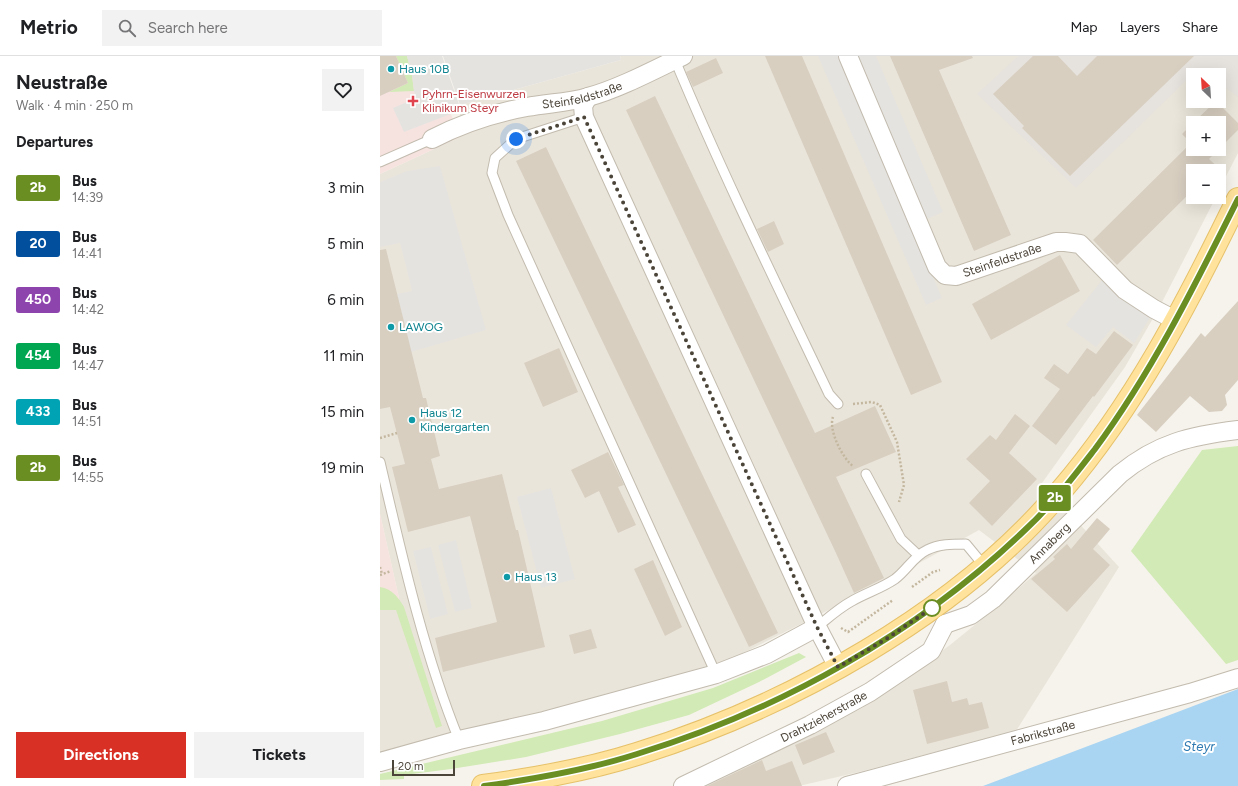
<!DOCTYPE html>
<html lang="en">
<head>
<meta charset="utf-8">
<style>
	:root { --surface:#fff; --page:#f2f2f2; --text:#202124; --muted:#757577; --line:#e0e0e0; --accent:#d93025 }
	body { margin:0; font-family:Figtree,sans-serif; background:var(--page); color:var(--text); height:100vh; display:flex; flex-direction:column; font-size:15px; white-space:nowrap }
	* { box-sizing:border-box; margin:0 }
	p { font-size:13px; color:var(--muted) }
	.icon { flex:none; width:22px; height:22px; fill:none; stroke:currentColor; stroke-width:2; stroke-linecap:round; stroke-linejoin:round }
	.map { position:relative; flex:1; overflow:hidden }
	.side { display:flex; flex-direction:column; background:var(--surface); width:380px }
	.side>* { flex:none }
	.badge { padding:0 8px; border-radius:3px; font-size:14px; line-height:26px }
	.needle { width:26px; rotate:335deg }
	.buttons { position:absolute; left:806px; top:12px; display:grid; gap:8px }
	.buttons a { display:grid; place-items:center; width:40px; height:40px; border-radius:0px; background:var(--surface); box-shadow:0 4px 16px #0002; font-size:20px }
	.scale { position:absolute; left:12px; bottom:10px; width:63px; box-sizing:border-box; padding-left:4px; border:2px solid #4b4439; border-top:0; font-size:11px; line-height:14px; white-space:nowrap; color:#4b4439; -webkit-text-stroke:3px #fff; paint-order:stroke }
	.you { position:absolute; width:20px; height:20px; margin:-10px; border:3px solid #fff; border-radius:50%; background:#1a73e8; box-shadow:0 0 0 6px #1a73e833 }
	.map>.badge { position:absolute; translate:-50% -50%; box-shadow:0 0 0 2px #fff }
	h2 { padding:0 16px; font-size:15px; line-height:36px }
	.round { display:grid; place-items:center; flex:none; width:42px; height:42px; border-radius:0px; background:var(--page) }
	.head { display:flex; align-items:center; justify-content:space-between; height:68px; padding:0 16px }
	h1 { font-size:19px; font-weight:700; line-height:30px }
	.cta { display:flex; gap:8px; margin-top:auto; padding:8px 16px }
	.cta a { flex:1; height:46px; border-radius:0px; background:var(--accent); color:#fff; font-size:16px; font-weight:700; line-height:46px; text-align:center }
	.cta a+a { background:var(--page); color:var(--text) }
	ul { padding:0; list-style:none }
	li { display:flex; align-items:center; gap:12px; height:56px; padding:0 16px }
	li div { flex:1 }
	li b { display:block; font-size:15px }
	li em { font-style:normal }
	li .badge { min-width:44px; font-weight:700; text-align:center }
	header { display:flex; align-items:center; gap:24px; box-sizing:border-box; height:56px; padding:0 20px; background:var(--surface); border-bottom:1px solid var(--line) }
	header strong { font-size:19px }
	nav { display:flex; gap:22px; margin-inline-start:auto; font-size:14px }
	.search { width:280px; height:36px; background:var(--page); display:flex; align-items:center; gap:10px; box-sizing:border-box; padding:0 14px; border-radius:0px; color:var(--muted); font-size:15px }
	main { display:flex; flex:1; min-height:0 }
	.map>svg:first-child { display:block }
	.residential { fill:#eae5da; fill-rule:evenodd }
	.industrial { fill:#e6e2dd }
	.medical { fill:#f6e3e0 }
	.green { fill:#d2eab5 }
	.parking { fill:#e5e3e0 }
	.water { fill:#a9d4f2 }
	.building { fill:#d8cfc1 }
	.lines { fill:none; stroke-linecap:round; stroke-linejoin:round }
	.lane-casing { stroke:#c2bbae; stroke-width:11 }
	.street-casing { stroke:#c2bbae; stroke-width:20 }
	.primary-casing { stroke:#e6c16a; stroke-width:24 }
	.path { stroke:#c4b79f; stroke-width:2.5; stroke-dasharray:2 2; stroke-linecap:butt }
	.lane { stroke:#fff; stroke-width:9 }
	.street { stroke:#fff; stroke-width:18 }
	.primary { stroke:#ffe39c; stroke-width:22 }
	.line-casing { stroke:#fff; stroke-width:9 }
	.line { stroke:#6b8e23; stroke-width:6 }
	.walk { stroke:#4b4439; stroke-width:4; stroke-dasharray:0 7.2 }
	.culture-dot { fill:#0f9aa8; stroke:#fff; stroke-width:1.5 }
	.health-dot { fill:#e0444e; stroke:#fff; stroke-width:1.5 }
	.stop-dot { fill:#fff; stroke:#6b8e23; stroke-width:2 }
	.labels { text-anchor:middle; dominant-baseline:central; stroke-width:4; stroke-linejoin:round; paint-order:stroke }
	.culture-label { font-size:12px; fill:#0d838f; stroke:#fff; text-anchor:start }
	.health-label { font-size:12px; fill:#be3a42; stroke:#fff; text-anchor:start }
	.street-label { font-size:12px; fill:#4b4439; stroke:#fff }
	.water-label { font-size:13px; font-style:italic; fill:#2e7ab2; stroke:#fff }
</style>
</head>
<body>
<header>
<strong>Metrio</strong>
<div class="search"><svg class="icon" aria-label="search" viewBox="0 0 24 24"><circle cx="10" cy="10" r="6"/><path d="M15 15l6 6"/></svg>Search here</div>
<nav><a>Map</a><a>Layers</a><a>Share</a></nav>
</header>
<main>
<section class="side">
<div class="head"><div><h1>Neustraße</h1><p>Walk · 4 min · 250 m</p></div><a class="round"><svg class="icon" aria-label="heart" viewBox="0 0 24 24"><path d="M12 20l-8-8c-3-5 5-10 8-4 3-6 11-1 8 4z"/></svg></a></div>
<h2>Departures</h2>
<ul>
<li><span class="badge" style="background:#6b8e23;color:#fff">2b</span><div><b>Bus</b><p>14:39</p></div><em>3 min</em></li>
<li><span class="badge" style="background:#024f9e;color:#fff">20</span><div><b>Bus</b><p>14:41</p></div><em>5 min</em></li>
<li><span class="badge" style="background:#8e44ad;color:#fff">450</span><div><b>Bus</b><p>14:42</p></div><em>6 min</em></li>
<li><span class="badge" style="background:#00a651;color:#fff">454</span><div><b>Bus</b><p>14:47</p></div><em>11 min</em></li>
<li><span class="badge" style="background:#00a3b4;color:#fff">433</span><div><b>Bus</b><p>14:51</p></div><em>15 min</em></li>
<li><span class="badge" style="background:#6b8e23;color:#fff">2b</span><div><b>Bus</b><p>14:55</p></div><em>19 min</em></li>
</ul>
<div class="cta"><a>Directions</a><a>Tickets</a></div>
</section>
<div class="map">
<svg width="858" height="730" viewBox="0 0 858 730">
	<rect width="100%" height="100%" fill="#f6f3ec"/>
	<!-- residential -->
	<path class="residential" d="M240 0H858V97L839 134V115H813V141H836L780 250 745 311 662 427 739 511 636 675 483 715 419 730H319L482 652 570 589 628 542 656 517 599 474 512 522 351 603 172 655 0 699V554H16L19 542 0 458V118L80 81V49L241 4ZM813 19H839V45H813ZM813 67H839V93H813Z"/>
	<!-- industrial -->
	<path class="industrial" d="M638 0H858V41L839 27V19H829L819 12 696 132 597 38Z"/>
	<!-- medical -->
	<g class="medical">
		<path d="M0 0H48L80 81 0 118Z"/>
		<path d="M0 458 19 542 16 554H0Z"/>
	</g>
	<!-- green -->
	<g class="green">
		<path d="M16 0H27L32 19 34 35 9 36 28 27Z"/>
		<path d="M858 390V604L846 608 751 495 822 394Z"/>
		<path d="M0 531C12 533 18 541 24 551L62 670 56 672 16 554H0Z"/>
		<path d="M419 597 426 601 379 626 309 659 240 678 146 701 71 713 24 719V723L0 724V718L222 665 333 632Z"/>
	</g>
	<!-- parking -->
	<g class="parking">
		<path d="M27 0H62L81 54 24 76 13 52 36 42 34 35 32 19Z"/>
		<path d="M63 0H240L241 4 80 49Z"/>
		<path d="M438 0H458L562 242 546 249Z"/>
		<path d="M476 0H496L563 156 547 163Z"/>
		<path d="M60 110 106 274 31 296 17 238 32 235 20 187 0 191V126L27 115Z"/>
		<path d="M723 223 771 260 754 287 733 271 716 291 686 269Z"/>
		<path d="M171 432 195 523 161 532 137 441Z"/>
		<path d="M76 484 92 552 75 556 58 489Z"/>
		<path d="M51 491 68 558 50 563 33 495Z"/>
	</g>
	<!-- water -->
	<path class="water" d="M858 633V730H603Z"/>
	<!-- building -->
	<g class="building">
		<path d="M0 0H16L28 27 0 40Z"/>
		<path d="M385 0H422L562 326 531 339Z"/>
		<path d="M510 0H592L593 2 559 14 631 179 594 195Z"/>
		<path d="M653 0H678L697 20 717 0H814L690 120 642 72 644 70 613 38Z"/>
		<path d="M336 2 343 17 313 31 306 16Z"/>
		<path d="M275 40 435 377 495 350 516 396 456 421 504 522 474 537 455 495 246 54Z"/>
		<path d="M836 45 858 67V74L829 103 842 115H813V134L737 209 713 184 811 87 802 78 813 67V93H839V67H813Z"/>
		<path d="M166 91 398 577 369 591 136 105Z"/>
		<path d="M394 165 404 188 388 196 377 173Z"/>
		<path d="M6 193 43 342H46L60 400 51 403 59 433 122 418 136 474H138L165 591 63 616 55 582 117 566 90 460 28 476 12 411 25 408 10 351 0 353V194Z"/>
		<path d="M680 199 700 235 611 284 592 248Z"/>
		<path d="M858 245V324L845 339 847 349 842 355 829 356 810 340 776 376 757 359 821 277 825 281Z"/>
		<path d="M734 275 753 289 714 341 713 340 676 389 652 370 680 333 664 322 674 308 688 318 707 292 716 298Z"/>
		<path d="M179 292 198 336 163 351 144 307Z"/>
		<path d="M635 358 650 370 629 397 657 423 612 470 589 447 610 425 586 403 610 379 616 384Z"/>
		<path d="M228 396 244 429 238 431 256 469 238 477 219 435 205 442 191 414Z"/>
		<path d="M717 462 730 473 713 493 730 509 687 556 651 523 675 503 673 501 687 488 691 493Z"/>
		<path d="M273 504 302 571 285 580 254 513Z"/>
		<path d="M211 573 217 592 194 598 189 579Z"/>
		<path d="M567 625 572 646 587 642 589 649 602 646 609 672 547 688 533 634Z"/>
		<path d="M446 676 455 696 423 709 415 689Z"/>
		<path d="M382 704 386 715 412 705 422 730H327Z"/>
	</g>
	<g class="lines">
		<defs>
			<g id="lane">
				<path d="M295 4C342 117 396 227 449 338L458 348"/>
				<path d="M204 61 136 83 115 102 112 117 128 159 336 618"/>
				<path d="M0 106 52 83"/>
				<path d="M0 406C22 500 43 595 79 684"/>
				<path d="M486 418 521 483 538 499"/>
				<path d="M437 571C448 562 459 552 472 545 486 537 502 532 515 523 527 514 534 500 547 494 559 488 572 488 586 488L605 511"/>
			</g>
			<g id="street">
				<path id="s1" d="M468 0 557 211 565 219 576 220 676 186H685L700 188 745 234 774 253 795 264"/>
				<path d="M208 41 203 50 204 61 437 571 458 611"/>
				<path id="s2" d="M52 83C81 68 114 57 147 51 167 47 188 47 208 41 238 33 274 14 303 0"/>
				<path id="s3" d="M565 568 591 559 613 543 740 418C778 387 810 380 858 374"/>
				<path d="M0 706 79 684 164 665 336 618 387 598 437 571"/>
				<path id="s4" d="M303 730 430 669 490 636 551 595 565 568"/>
				<path id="s5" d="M467 730 810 637 858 622"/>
			</g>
			<path id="primary" d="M103 730C155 723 207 714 257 698 408 651 577 558 680 436 755 349 808 246 858 143"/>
		</defs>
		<!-- lane casing -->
		<use href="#lane" class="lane-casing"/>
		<!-- street casing -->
		<use href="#street" class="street-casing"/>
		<!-- primary casing -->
		<use href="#primary" class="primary-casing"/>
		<!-- path -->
		<g class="path">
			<path d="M473 348 492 346 500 349 517 386 524 429 519 446"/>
			<path d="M453 361C448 374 463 403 473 410"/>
			<path d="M0 382 17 377"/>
			<path d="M0 511 2 518"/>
			<path d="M0 519 11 515"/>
			<path d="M532 531 553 516 560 514"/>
			<path d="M461 572 468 576 513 544"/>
		</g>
		<!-- lane -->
		<use href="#lane" class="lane"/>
		<!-- street -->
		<use href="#street" class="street"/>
		<!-- primary -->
		<use href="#primary" class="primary"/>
	</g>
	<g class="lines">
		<defs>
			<path id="line" d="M104 730C155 723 207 714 257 698 400 654 538 577 646 473 672 449 694 420 715 393 772 316 815 229 858 143"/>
		</defs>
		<!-- line casing -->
		<use href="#line" class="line-casing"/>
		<!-- line -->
		<use href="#line" class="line"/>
		<!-- walk -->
		<path class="walk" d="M136 83 204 61 437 571 458 611 506 583 552 552"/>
	</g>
	<!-- markers -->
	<g class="culture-dot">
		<circle cx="11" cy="13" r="4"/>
		<circle cx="11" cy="271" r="4"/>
		<circle cx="32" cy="364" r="4"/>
		<circle cx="127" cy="521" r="4"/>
	</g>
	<path class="health-dot" d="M31 39h4v4h4v4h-4v4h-4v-4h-4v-4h4z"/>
	<circle class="stop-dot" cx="552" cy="552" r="8"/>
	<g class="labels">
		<!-- culture labels -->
		<g class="culture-label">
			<text x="19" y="13">Haus 10B</text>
			<text x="19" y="271">LAWOG</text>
			<text x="40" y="357">Haus 12<tspan x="40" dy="14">Kindergarten</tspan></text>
			<text x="135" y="521">Haus 13</text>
		</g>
		<!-- health labels -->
		<g class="health-label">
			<text x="42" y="38">Pyhrn-Eisenwurzen<tspan x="42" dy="14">Klinikum Steyr</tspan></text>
		</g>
		<!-- street labels -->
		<g class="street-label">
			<text stroke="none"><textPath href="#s2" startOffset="157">Steinfeldstraße</textPath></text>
			<text stroke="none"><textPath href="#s1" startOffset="300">Steinfeldstraße</textPath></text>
			<text stroke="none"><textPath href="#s3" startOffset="134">Annaberg</textPath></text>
			<text stroke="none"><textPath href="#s4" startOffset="157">Drahtzieherstraße</textPath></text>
			<text stroke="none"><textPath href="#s5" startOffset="203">Fabrikstraße</textPath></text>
		</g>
		<!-- water labels -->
		<g class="water-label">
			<text x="819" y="690">Steyr</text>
		</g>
	</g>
</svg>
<div class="buttons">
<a><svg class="needle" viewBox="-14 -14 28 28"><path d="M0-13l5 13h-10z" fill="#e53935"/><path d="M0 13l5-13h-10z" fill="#757577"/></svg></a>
<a>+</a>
<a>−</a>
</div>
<div class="scale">20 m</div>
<div class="you" style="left:136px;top:83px"></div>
<b class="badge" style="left:675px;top:442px;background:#6b8e23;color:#fff">2b</b>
</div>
</main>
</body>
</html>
